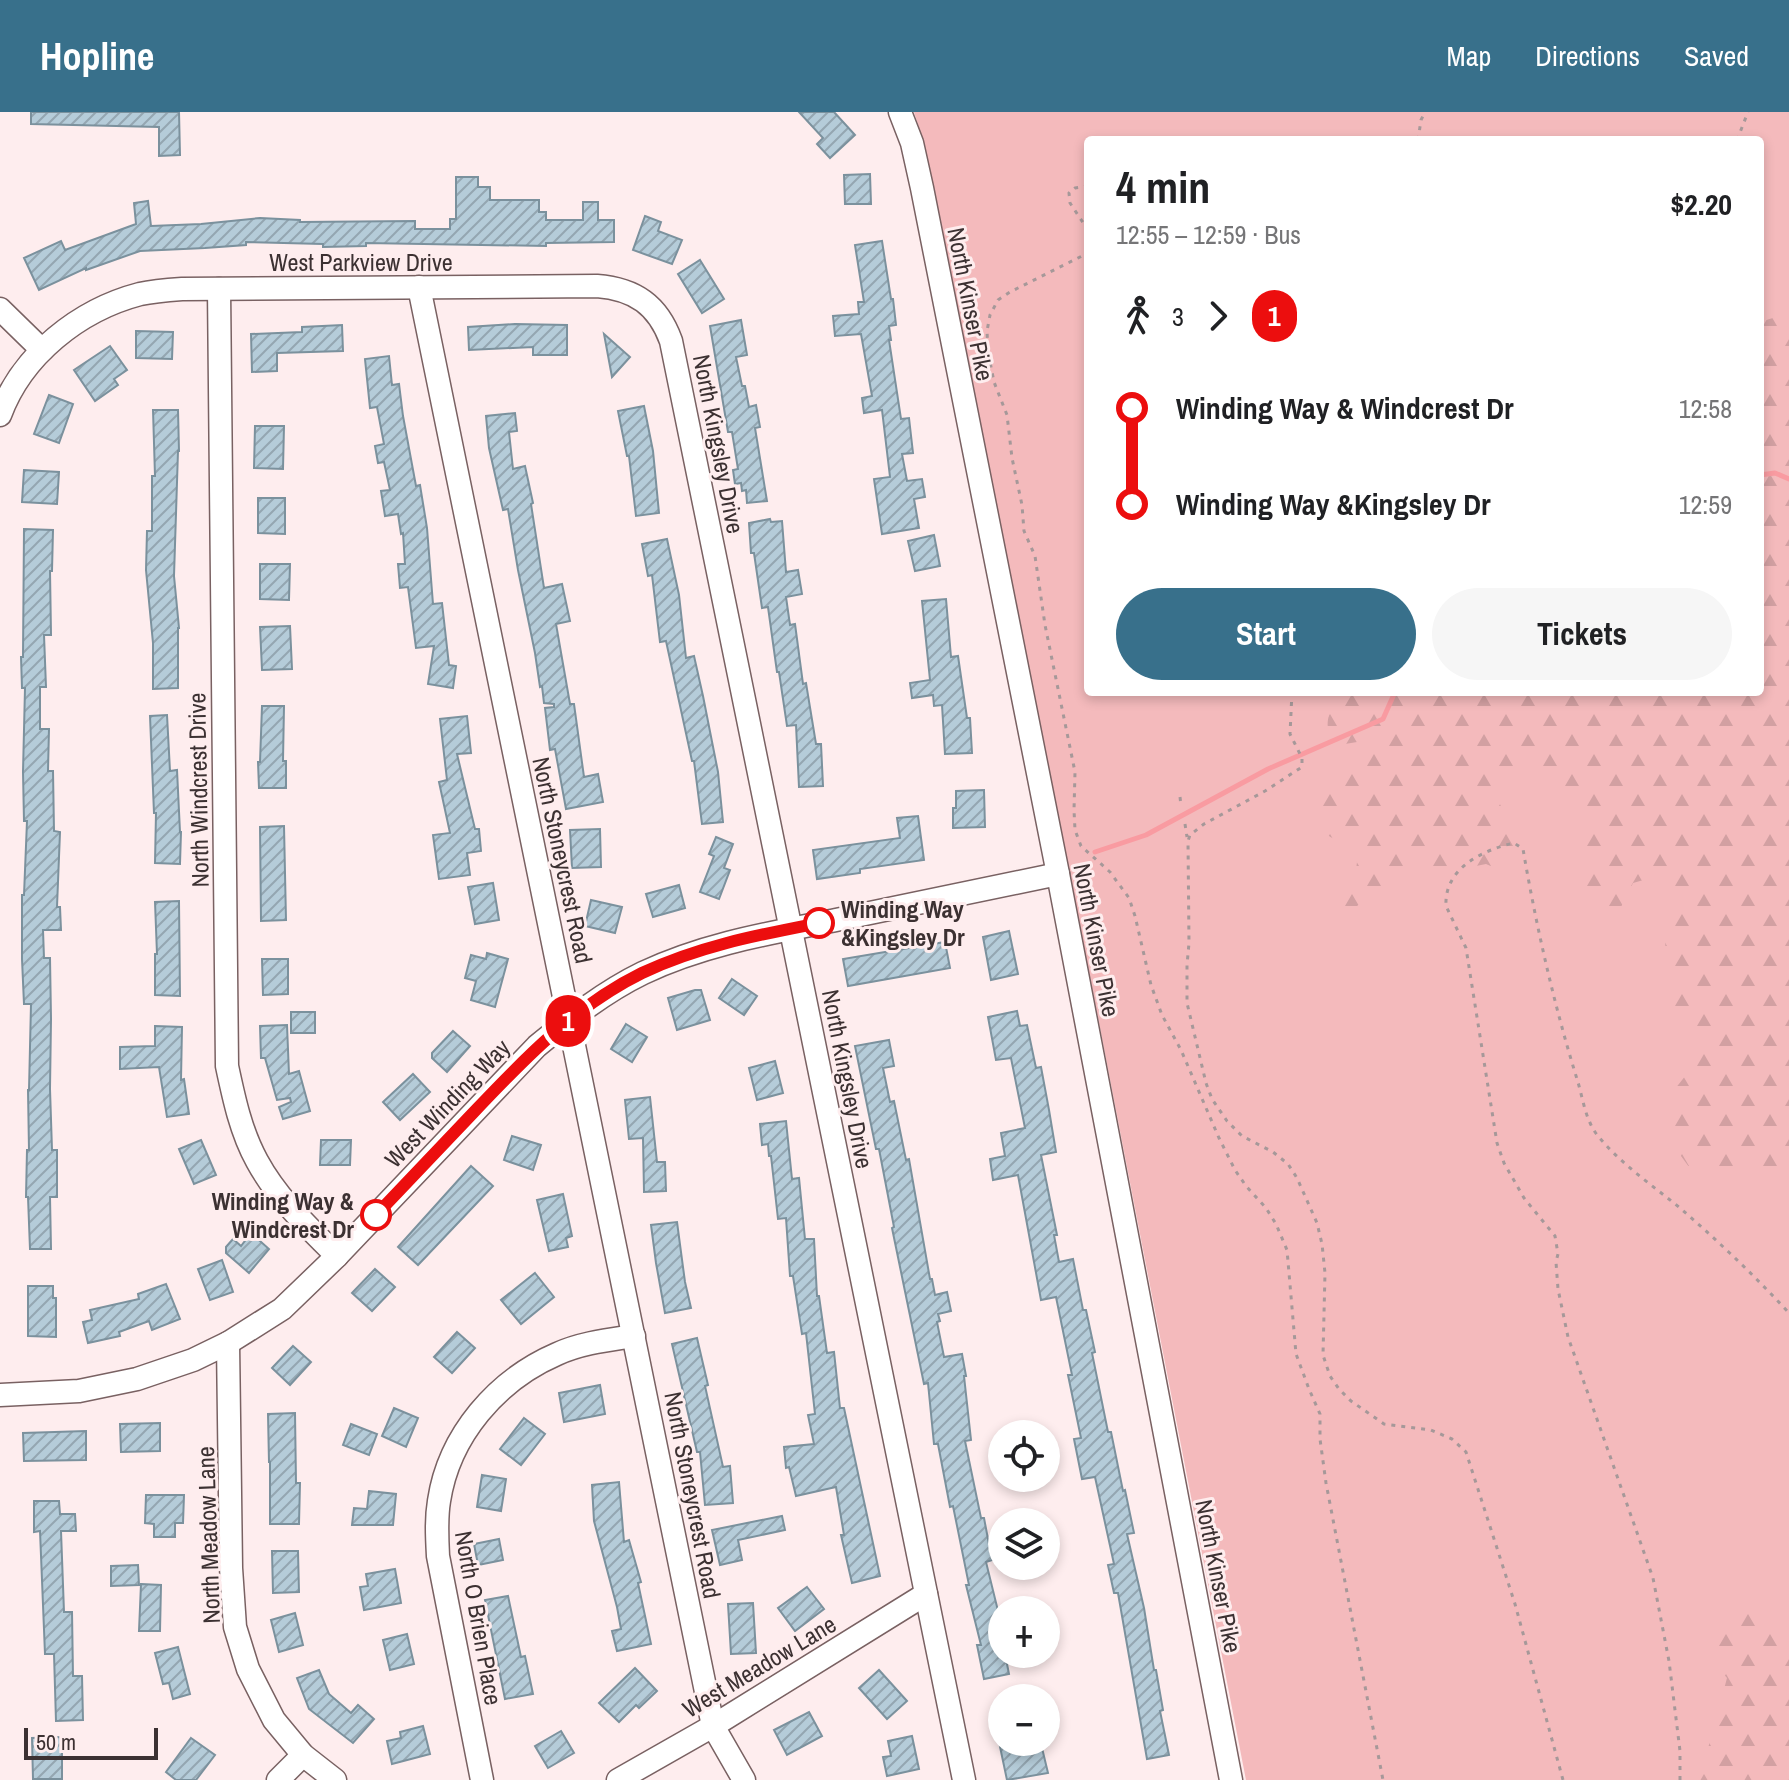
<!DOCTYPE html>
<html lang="en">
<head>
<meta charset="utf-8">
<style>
	:root { --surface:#fff; --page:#f6f6f6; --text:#202124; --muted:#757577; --accent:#38708b }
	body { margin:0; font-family:"Archivo Narrow",sans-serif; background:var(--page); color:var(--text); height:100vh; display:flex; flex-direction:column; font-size:30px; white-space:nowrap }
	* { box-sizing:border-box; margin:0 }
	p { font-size:26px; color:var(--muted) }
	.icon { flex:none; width:44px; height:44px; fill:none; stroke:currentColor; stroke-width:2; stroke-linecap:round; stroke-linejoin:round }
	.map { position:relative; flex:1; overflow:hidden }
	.sheet { position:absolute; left:1084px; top:24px; width:680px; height:560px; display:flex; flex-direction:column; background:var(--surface); border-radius:8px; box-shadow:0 4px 12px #0003 }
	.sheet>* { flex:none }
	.badge { padding:0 16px; border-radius:26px; font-size:28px; line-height:52px }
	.fabs { position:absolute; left:988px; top:1308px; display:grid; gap:16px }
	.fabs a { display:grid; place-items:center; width:72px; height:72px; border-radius:50%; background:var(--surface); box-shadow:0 4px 12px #0003; font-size:40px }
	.scale { position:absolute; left:24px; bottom:20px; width:134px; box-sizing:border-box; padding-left:8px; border:4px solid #3c3132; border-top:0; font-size:22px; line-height:28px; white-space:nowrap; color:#3c3132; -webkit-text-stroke:6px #feedee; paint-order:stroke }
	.map>.badge { position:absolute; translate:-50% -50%; box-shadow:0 0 0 4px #fff }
	.legs { display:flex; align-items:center; gap:12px; height:88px; padding:0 32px; font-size:26px }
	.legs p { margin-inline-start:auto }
	.head { display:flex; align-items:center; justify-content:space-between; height:136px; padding:0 32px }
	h1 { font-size:44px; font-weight:700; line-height:60px }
	.action { display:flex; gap:16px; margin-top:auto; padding:16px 32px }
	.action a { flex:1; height:92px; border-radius:48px; background:var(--accent); color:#fff; font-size:32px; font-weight:700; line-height:92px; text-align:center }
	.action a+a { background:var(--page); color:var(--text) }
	ul { padding:0 32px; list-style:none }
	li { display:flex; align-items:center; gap:28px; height:96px; font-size:30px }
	li i { display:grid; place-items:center; width:12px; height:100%; margin:0 10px; background:currentColor }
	li i::after { content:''; width:20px; height:20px; margin:-10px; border:6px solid; border-radius:50%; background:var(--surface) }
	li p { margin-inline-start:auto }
	li:first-child i { background:linear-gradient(#0000 50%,currentColor 0) }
	li:last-child i { background:linear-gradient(currentColor 50%,#0000 0) }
	header { display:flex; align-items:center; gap:48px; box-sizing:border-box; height:112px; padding:0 40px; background:var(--accent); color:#fff }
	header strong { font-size:38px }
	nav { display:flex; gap:44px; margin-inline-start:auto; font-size:28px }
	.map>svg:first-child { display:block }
	.grass { fill:#f4babc; fill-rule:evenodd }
	.forest { fill:url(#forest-firs) }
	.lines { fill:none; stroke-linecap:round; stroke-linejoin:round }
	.stream { stroke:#f99ba1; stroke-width:5 }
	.building { fill:url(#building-hatch); stroke:#7b919d; stroke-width:2 }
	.minor-casing { stroke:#796162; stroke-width:25 }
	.path { stroke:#a69899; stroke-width:3; stroke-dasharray:4 6; stroke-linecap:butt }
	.minor { stroke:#fff; stroke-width:22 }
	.line-1-casing { stroke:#fff; stroke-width:18 }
	.line-1 { stroke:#ec0e0e; stroke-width:12 }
	.stop-1-dot { fill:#fff; stroke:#ec0e0e; stroke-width:4 }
	.labels { text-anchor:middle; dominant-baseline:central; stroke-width:6; stroke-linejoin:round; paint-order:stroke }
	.street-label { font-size:24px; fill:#3c3132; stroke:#feedee }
	.stop-label { font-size:24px; font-weight:bold; fill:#3c3132; stroke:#feedee; text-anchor:start }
</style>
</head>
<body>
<header>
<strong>Hopline</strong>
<nav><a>Map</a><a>Directions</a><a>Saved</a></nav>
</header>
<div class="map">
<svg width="1789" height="1668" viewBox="0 0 1789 1668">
	<defs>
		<pattern id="forest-firs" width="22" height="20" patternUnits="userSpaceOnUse" patternTransform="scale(2)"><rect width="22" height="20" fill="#f4babc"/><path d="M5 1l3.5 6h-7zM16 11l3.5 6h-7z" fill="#d2a0a2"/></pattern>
		<pattern id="building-hatch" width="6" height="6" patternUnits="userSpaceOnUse" patternTransform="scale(2)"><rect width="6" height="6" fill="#b5ccd9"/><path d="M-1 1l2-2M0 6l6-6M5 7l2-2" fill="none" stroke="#94a6b1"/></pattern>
	</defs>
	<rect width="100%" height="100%" fill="#feedee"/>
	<!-- grass -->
	<path class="grass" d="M914 0H1789V1668H1246L1101 921 922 25ZM1088 28H1760V580H1088Z"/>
	<!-- forest -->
	<g class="forest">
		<path d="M1789 201V1054C1755 1053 1723 1060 1689 1055L1681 1044 1667 987 1690 958 1698 940 1694 924 1674 893 1668 874 1665 828 1678 802 1671 779 1647 767 1633 771 1619 799 1607 800C1602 796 1592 790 1589 784 1584 773 1587 759 1586 747 1584 710 1578 698 1554 670 1546 661 1535 653 1522 654 1514 655 1506 658 1501 664 1486 683 1514 713 1520 732 1523 740 1520 748 1515 755L1500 758 1486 752 1471 755H1421L1379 778 1357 794 1344 796 1337 788C1338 785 1340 778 1341 776 1346 767 1357 761 1357 750 1357 725 1312 731 1319 702 1323 687 1335 671 1348 662 1353 659 1359 656 1363 652 1371 645 1373 634 1375 624L1366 621 1357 630 1339 633C1321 616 1329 609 1332 588L1321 580H1760V210Z"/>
		<path d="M1732 1500 1752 1502 1774 1519 1781 1532 1789 1542V1668H1695L1694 1664 1709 1633 1727 1566 1716 1553 1708 1522 1717 1506Z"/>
	</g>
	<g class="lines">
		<!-- stream -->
		<g class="stream">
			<path d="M1760 363 1775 361 1789 367"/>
			<path d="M1095 740 1146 723 1268 657 1383 607 1395 580"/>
		</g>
	</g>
	<!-- building -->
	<g class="building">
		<path d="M31 0H179L180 43 159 44V15L31 12Z"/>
		<path d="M799 0H834L855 23 830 46 817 32 823 26Z"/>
		<path d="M870 62 871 92H845L844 63Z"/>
		<path d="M456 65H478V75H490V88H539V100H546V108H583V90H598V108H614V130L546 131V134L366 131V134L323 135V132L246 130V133L205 136 140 139 86 158V156L39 178 24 146 61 129 65 138 136 112 134 91 148 89 151 114 201 112 260 106 300 108V110L415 109V117H450V107H456Z"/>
		<path d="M645 104 661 110 658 119 682 128 672 152 633 138Z"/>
		<path d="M882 129 891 187H893L896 213 889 214 891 228H889L901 307 909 306 913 341 902 342 907 369 922 367 925 385 914 387 919 416 882 422 874 367 890 365 882 298 864 301 862 286 872 284 861 222 835 224 833 204 859 202 858 190H864L855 133Z"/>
		<path d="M700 148 724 187 702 201 678 162Z"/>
		<path d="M741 208 747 243 736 245 742 274H745L749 295 756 293 760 315 755 316 767 389 747 391 746 378 742 379 741 371 735 372 733 358 738 357 732 320H728L710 214Z"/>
		<path d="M515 212 567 213V243H533V235L469 238 468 215Z"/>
		<path d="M342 213 343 239 277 241V259L252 260 251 222 302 220V215Z"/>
		<path d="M136 219 173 220 172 247 136 246Z"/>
		<path d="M604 222 630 245 612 265Z"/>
		<path d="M110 234 127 258 114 267 118 273 95 289 74 258Z"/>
		<path d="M389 244 392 273 399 272 403 304 416 374 420 373 427 416 433 492 442 491 449 553 456 554 453 576 428 572 434 534 416 536 408 475 400 476 398 452H405L403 421 401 422 398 402 385 404 381 379 390 378 384 350 378 351 375 334 384 332 377 295 370 296 365 247Z"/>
		<path d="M49 283 73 292 59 331 34 322Z"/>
		<path d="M644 294 653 339 659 401 636 404 629 344H627L618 299Z"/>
		<path d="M153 298H178L179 339H178L174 464 179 516H178V576L153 577V531L146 458 147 419H152V364H155Z"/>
		<path d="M515 301 517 319 509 320 513 357 525 354 533 391 531 392 544 476 562 472 570 509 556 512 570 592H574L584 665 598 662 603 690 566 697 555 637 550 638 545 596 554 595V592L544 591 542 574 540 575 535 541 518 458 508 397 503 398 489 336 486 304Z"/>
		<path d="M255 314H284L283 357 254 356Z"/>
		<path d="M24 358 59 360 57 392 22 390Z"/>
		<path d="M258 386H285V422L258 421Z"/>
		<path d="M770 407 771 410 782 409 786 460 798 458 802 482 786 485 790 513 795 512 803 572 806 571 816 632H821L823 674 799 675 796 613 787 614 779 560H777L768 495 762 496 754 441H751L749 411Z"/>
		<path d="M24 417 53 418 52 459H50L51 523H44L46 575H40V617H49L48 659H53L54 719 60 720 57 795H60L61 818H43L44 846H50L51 907 50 977 52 1038H57V1085H50L51 1137H30L28 1085H26L27 1038H29L28 978H29L31 892H24L22 847V783H24L27 709H24L23 660 25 576H22L21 545H23Z"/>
		<path d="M934 423 940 454 915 459 908 429Z"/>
		<path d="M667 427 679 483 686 546 694 544 703 584 718 660 723 710 702 712 694 649H692L666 529 660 530 652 463 648 464 642 432Z"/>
		<path d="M260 452H290L289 488 260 487Z"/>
		<path d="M946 487 951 545 958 544 967 606H970L972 641 945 642 942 593 934 594 933 583 912 586 910 571 930 568 922 489Z"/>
		<path d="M290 514 292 557 262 558 260 515Z"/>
		<path d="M262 594H284L283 649H286V676H259L258 650H260Z"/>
		<path d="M167 603 170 659 177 658 180 720H181L180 752 155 751 156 701H154L150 604Z"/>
		<path d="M467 604 471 641 457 642 475 717H479L481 739 467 741 470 763 439 767 433 723 450 721 439 670 447 668 440 607Z"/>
		<path d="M984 678 985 715 953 716V696H956V679Z"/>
		<path d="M918 704 924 748 860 757V761L817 767 813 738 900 726 897 706Z"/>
		<path d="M284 714 286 808 261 809 260 715Z"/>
		<path d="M600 717 601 755 572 756 570 718Z"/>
		<path d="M716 725 733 732 724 756 730 758 719 787 700 780 714 744 709 742Z"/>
		<path d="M493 771 499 808 475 812 468 775Z"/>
		<path d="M679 773 685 796 653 805 646 782Z"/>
		<path d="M591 788 622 795 615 821 585 814Z"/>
		<path d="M179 789 180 884 155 883V842H157L155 790Z"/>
		<path d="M1009 819 1018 862 991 868 983 825Z"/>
		<path d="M945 830 950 856 848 874 843 847Z"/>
		<path d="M487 841 508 847 495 895 471 888 476 869 465 866 471 843 486 847Z"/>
		<path d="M262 847H288V882L263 883Z"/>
		<path d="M732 867 757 884 744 903 719 886Z"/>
		<path d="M695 878H701L710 908 677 918 668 886Z"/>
		<path d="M1017 899 1020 914 1027 913 1036 956 1041 955 1049 998 1056 1040 1041 1043 1057 1123H1054L1059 1150 1073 1147 1083 1198H1086L1095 1240 1092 1241 1108 1320H1111L1123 1379 1125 1378 1134 1421 1127 1422 1144 1496 1154 1558H1156L1163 1598 1160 1599 1169 1643 1147 1647 1118 1481H1114L1108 1453 1114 1452 1095 1365 1082 1367 1074 1327 1081 1326 1068 1263H1072L1056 1185 1041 1188 1018 1063 993 1068 990 1047 1005 1044 1001 1021 1025 1016 1011 946 996 948 988 905Z"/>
		<rect x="291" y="900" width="24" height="21"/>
		<path d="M626 912 647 925 632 950 611 937Z"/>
		<path d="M287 913 289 962 299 959 310 999 283 1007 279 995 291 990 290 986 277 988 265 946H261L260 914Z"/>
		<path d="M155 914 182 915 181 968 184 967 189 1002 167 1005 159 955 120 957V935L155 934Z"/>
		<path d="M453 919 470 934 447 960 432 946V941Z"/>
		<path d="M889 928 894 954 883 956 890 990 894 989 906 1048 909 1047 930 1167H932L935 1183 947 1180 951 1199 938 1202 940 1209 937 1210 944 1245 962 1242 966 1264H964L971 1328 965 1329 981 1406H984L992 1448 986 1450 1000 1507H997L1002 1530V1542H1005L1009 1562 984 1567 977 1533H981L966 1473H969L953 1394 950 1395 938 1332H934L928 1271 924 1272 892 1116 894 1115 879 1037H876L855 934Z"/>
		<path d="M775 949 783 981 757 988 749 956Z"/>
		<path d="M413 962 430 980 400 1008 383 990Z"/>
		<path d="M650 985 657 1050H665L666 1079 644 1080 643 1026 629 1027 625 988Z"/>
		<path d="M786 1009 792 1067 799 1066 805 1127H814L817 1184H819L827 1241 834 1240 840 1296H844L880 1464 852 1471 841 1423H844L836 1375 796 1384 789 1355 786 1356 784 1335 814 1332 808 1303 815 1302 806 1221 802 1222 793 1164H790L786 1106 778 1107 771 1044H769L768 1032 762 1033 760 1012Z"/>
		<path d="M512 1024 541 1033 533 1058 504 1048Z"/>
		<path d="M201 1028 216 1063 194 1072 179 1037Z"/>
		<path d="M321 1028H351L350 1053H320Z"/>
		<path d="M471 1054 493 1074 418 1153 398 1135Z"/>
		<path d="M563 1082 572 1124 566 1126 568 1135 549 1139 537 1088Z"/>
		<path d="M677 1110 685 1170 691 1196 665 1201 656 1151 651 1113Z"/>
		<path d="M251 1121 269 1137 249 1161 226 1141V1135L233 1127 241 1134Z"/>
		<path d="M222 1148 233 1180 210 1188 198 1157Z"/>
		<path d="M375 1157 395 1175 372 1199 352 1181Z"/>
		<path d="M535 1161 554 1185 521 1212 501 1188Z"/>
		<path d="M166 1172 180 1207 152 1218 149 1209 119 1220 120 1224 88 1231 83 1210 92 1208 90 1198 139 1187 138 1182Z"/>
		<path d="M28 1174H53V1186H56V1225L28 1224Z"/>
		<path d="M457 1220 475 1236 452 1261 434 1245Z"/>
		<path d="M697 1226 708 1273 705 1274 723 1355 730 1354 733 1391 705 1393 700 1340H697L672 1232Z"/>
		<path d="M293 1234 311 1250 290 1273 272 1256Z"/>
		<path d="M600 1273 605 1302 564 1310 559 1281Z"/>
		<path d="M394 1296 418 1306 406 1335 382 1324Z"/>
		<path d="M295 1301 296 1371H300L299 1412H270V1350H269L268 1302Z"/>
		<path d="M524 1306 545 1322 521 1353 500 1337Z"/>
		<path d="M160 1311V1339L121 1340 120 1312Z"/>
		<path d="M351 1312 377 1322 369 1343 343 1333Z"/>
		<path d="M86 1319V1348L24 1349 23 1321Z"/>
		<path d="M482 1363 506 1367 501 1399 477 1395Z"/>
		<path d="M619 1370 624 1430 629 1428 641 1470 638 1471 651 1532 617 1539 612 1519 621 1517 617 1495 594 1409 592 1373Z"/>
		<path d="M369 1379 396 1382 393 1413H352L354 1396 367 1397Z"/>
		<path d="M146 1383H184L183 1411H175V1425H154V1412L145 1411Z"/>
		<path d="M34 1389H59L60 1402H75L76 1419H61L64 1500H72L73 1564H82L83 1608 56 1609 54 1542H45L40 1419 34 1420Z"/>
		<path d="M782 1404 785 1418 738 1428 742 1448 720 1453 712 1418Z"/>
		<path d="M499 1427 503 1448 478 1453 474 1432Z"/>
		<path d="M272 1439H298L299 1480 273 1481Z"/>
		<path d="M138 1453 139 1473 111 1474V1454Z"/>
		<path d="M395 1457 401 1491 364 1498 360 1475 368 1474 366 1462Z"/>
		<path d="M141 1472 161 1473 160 1519H139Z"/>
		<path d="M807 1475 824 1497 795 1519 778 1496Z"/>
		<path d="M508 1484 521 1545 525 1544 533 1582 505 1587 485 1488Z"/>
		<path d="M753 1491 756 1541 731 1542 728 1492Z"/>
		<path d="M295 1501 303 1533 279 1540 271 1508Z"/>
		<path d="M407 1522 414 1552 390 1558 383 1528Z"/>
		<path d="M178 1535 190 1582 173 1587 169 1571 163 1572 155 1541Z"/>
		<path d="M635 1556 657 1579 639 1596 636 1593 619 1610 599 1591Z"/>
		<path d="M319 1558 329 1582 351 1601 358 1593 374 1607 353 1631 309 1597 297 1566Z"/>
		<path d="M879 1558 907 1589 887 1607 859 1576Z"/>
		<path d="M809 1600 822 1624 787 1643 774 1618Z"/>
		<path d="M423 1614 430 1642 392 1652 387 1629 401 1626 400 1620Z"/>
		<path d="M561 1619 574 1641 548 1656 535 1634Z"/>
		<path d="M912 1624 919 1657 887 1664 883 1645 891 1644 888 1629Z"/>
		<path d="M62 1625V1667H33L32 1626Z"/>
		<path d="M191 1626 215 1643 196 1668H176L166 1660Z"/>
		<path d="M999 1630H1023L1024 1640 1042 1636 1048 1661 1007 1668Z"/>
	</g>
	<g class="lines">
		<defs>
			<g id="minor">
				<path d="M900 0 912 31 922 76 1058 762 1231 1668"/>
				<path d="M419 175 713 1614 744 1668"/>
				<path d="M219 177 227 954C234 987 241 1020 257 1049 277 1086 308 1115 337 1144"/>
				<path d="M0 197 42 238"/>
				<path d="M0 303C22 243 79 198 140 182 154 179 168 178 182 177L597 174C635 177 658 193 671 229L964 1668"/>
				<path d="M228 1231 231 1456 235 1515 248 1557 274 1608 303 1643 335 1668"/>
				<path d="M0 1283 79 1279 137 1267 193 1248 228 1231 282 1197 337 1144 537 934C570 907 604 880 643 861 704 832 770 821 836 808 910 793 984 778 1058 762"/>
				<path d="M278 1668 303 1643"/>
				<path d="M482 1668 438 1444C437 1425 436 1407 439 1389 449 1323 497 1268 557 1242 581 1231 608 1228 634 1224"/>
				<path d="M618 1668 713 1614 926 1482"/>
			</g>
		</defs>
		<!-- minor casing -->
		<use href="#minor" class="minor-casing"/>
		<!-- path -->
		<g class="path">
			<path d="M1418 28 1421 8 1425 0"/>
			<path d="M1737 28 1748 0"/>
			<path d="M1088 74 1075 76 1069 81 1070 91 1088 118"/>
			<path d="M1088 138 1086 142 1010 180 998 188 990 203 987 219 988 240 994 270 1007 303 1012 346 1022 393 1024 419 1035 444 1045 513 1075 660 1074 698 1075 718 1081 734 1110 760 1129 786 1135 804 1151 873 1162 903 1181 938 1219 1026 1235 1058 1246 1074 1266 1096 1276 1112 1287 1138 1296 1242 1309 1277 1320 1302V1327L1326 1371 1383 1668"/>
			<path d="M1292 580 1290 622 1302 646V655L1265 679 1204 712 1190 723 1188 729 1189 831 1187 853V891L1206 971 1212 987 1227 1009 1242 1024 1273 1040 1288 1052 1297 1066 1317 1111 1322 1132 1325 1161 1323 1243 1330 1264 1339 1277 1351 1289 1384 1312 1431 1318 1452 1327 1466 1340 1515 1492 1563 1668"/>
			<path d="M1180 685 1181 693"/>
			<path d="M1185 712 1187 725"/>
			<path d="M1680 1668V1639L1669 1549 1653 1466 1568 1225 1558 1177 1556 1150 1558 1142 1555 1124 1524 1086 1504 1051 1497 1031 1466 836 1446 794C1444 756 1483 738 1514 731L1523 737C1536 813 1554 893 1577 967 1583 986 1585 1008 1598 1024 1621 1052 1652 1073 1680 1096 1718 1129 1755 1164 1789 1201"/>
		</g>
		<!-- minor -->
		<use href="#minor" class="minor"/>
	</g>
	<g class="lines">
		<defs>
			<path id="line-1" d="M376 1103C408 1069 441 1035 473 1001 524 947 575 894 642 861 699 834 758 823 819 811"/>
		</defs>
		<!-- line-1 casing -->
		<use href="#line-1" class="line-1-casing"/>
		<!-- line-1 -->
		<use href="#line-1" class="line-1"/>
	</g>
	<!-- markers -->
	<g class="stop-1-dot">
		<circle cx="819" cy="811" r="14"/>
		<circle cx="376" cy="1103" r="14"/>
	</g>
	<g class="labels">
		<!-- street labels -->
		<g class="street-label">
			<text x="361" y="150">West Parkview Drive</text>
			<text transform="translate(971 192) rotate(79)">North Kinser Pike</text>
			<text transform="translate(719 332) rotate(79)">North Kingsley Drive</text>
			<text transform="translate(198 678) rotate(-91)">North Windcrest Drive</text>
			<text transform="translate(563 748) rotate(78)">North Stoneycrest Road</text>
			<text transform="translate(1097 828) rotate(79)">North Kinser Pike</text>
			<text transform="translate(848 967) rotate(79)">North Kingsley Drive</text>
			<text transform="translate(447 991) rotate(-46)">West Winding Way</text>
			<text transform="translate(693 1383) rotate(79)">North Stoneycrest Road</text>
			<text transform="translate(208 1423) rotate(-92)">North Meadow Lane</text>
			<text transform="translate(1219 1464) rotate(79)">North Kinser Pike</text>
			<text transform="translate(479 1506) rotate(80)">North O Brien Place</text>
			<text transform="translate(759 1554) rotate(-31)">West Meadow Lane</text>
		</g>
		<!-- stop labels -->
		<g class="stop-label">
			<text x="841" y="797">Winding Way<tspan x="841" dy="28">&amp;Kingsley Dr</tspan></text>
			<text x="354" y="1089" text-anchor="end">Winding Way &amp;<tspan x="354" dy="28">Windcrest Dr</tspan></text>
		</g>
	</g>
</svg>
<div class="fabs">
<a><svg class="icon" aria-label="locate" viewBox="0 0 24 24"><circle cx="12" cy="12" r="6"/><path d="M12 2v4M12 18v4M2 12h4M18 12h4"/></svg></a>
<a><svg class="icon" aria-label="layers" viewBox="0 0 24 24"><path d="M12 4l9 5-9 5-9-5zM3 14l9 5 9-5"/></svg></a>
<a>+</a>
<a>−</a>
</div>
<div class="scale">50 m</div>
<b class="badge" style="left:568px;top:909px;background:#ec0e0e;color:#fff">1</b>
<section class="sheet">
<div class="head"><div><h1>4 min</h1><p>12:55 – 12:59 · Bus</p></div><b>$2.20</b></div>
<div class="legs"><svg class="icon" aria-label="walk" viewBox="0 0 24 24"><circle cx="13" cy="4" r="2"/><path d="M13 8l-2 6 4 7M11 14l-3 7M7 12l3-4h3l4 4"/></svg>3<svg class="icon" aria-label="forward" viewBox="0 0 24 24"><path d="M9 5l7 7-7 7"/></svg><b class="badge" style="background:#ec0e0e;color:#fff">1</b></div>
<ul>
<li><i style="color:#ec0e0e"></i><b>Winding Way &amp; Windcrest Dr</b><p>12:58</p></li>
<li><i style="color:#ec0e0e"></i><b>Winding Way &amp;Kingsley Dr</b><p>12:59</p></li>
</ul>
<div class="action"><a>Start</a><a>Tickets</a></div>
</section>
</div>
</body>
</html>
